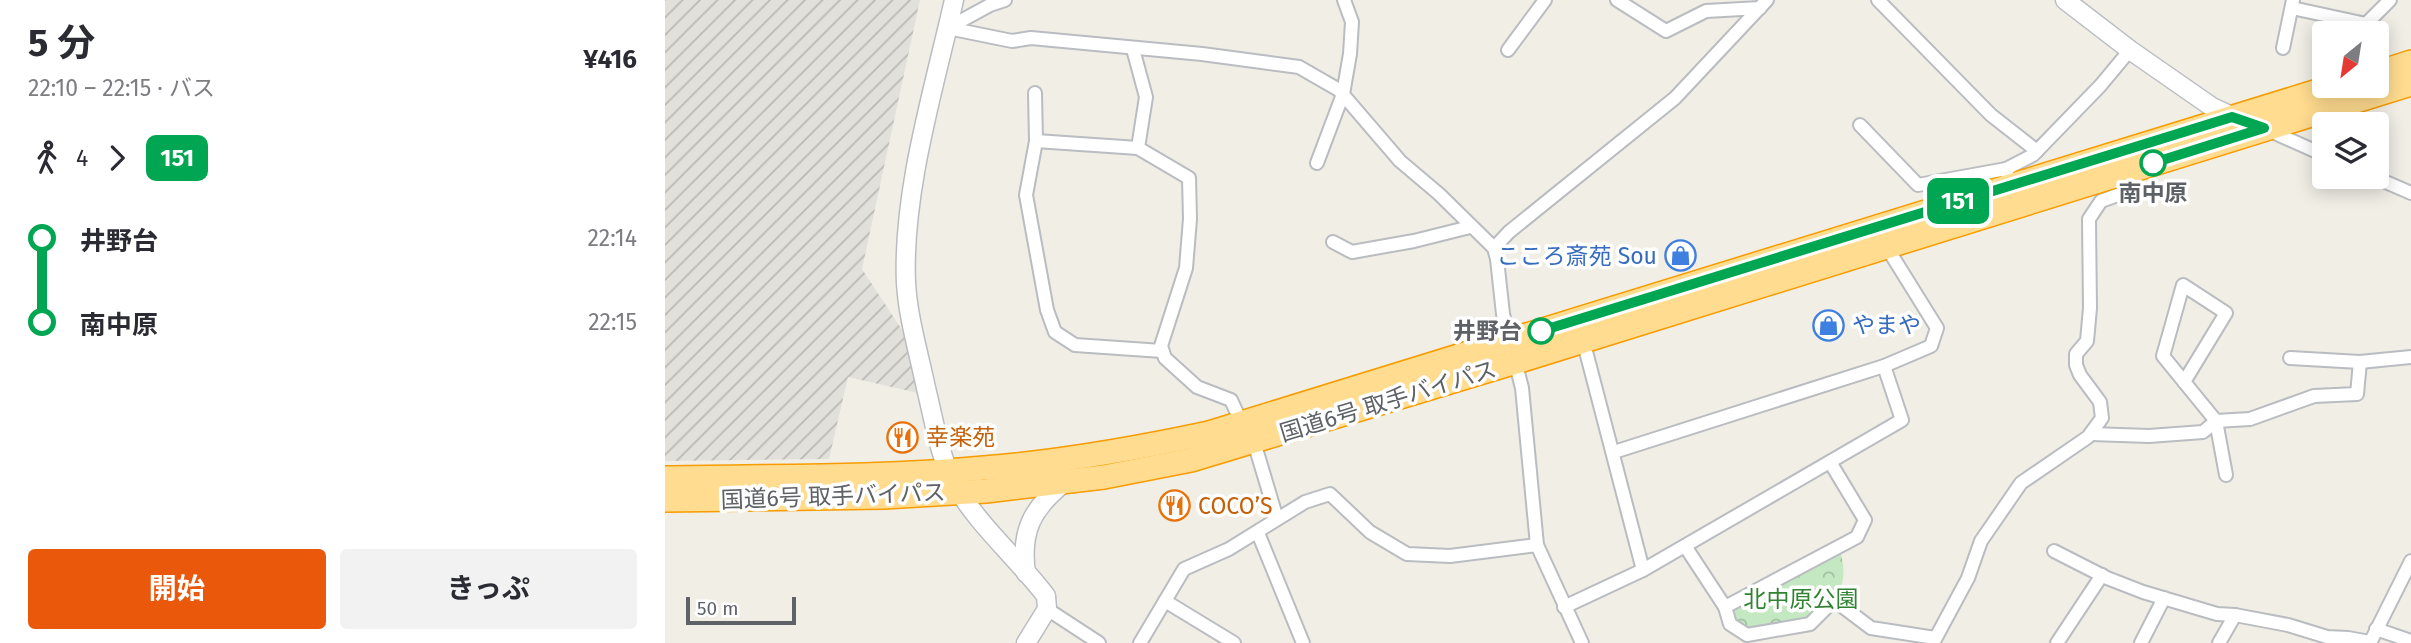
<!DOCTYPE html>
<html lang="ja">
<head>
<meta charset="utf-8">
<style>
	:root { --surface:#fff; --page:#f2f2f3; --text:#2b2b33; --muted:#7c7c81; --accent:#ea580c }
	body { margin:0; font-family:"Fira Sans","Noto Sans JP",sans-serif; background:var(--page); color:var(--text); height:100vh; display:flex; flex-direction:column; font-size:26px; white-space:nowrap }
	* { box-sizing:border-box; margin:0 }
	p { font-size:23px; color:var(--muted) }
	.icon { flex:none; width:38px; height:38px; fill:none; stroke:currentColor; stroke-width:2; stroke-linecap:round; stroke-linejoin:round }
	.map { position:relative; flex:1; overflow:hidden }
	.drawer { display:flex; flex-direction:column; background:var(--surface); width:665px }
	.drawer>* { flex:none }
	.badge { padding:0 14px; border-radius:10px; font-size:24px; line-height:46px }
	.needle { width:46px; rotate:210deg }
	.buttons { position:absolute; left:1647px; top:21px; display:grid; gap:14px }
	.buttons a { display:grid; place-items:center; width:77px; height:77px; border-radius:7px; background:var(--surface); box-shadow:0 4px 18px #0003; font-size:35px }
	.scale { position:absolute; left:21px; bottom:18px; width:110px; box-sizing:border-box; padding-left:7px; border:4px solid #5e6267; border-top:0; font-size:19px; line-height:24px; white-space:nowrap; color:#5e6267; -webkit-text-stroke:5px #fff; paint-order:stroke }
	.map>.badge { position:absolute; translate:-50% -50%; box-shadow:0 0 0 4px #fff }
	.legs { display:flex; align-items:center; gap:10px; height:77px; padding:0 28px; font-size:23px }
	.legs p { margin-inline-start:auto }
	.summary { display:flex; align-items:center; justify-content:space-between; height:119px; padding:0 28px }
	h1 { font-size:38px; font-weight:700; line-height:52px }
	.primary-button { display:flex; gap:14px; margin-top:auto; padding:14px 28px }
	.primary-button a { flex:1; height:80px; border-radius:7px; background:var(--accent); color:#fff; font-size:28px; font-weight:700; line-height:80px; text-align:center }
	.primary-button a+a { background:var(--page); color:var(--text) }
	ul { padding:0 28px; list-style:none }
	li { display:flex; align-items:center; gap:24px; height:84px; font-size:26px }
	li i { display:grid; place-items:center; width:10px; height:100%; margin:0 9px; background:currentColor }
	li i::after { content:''; width:18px; height:18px; margin:-9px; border:5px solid; border-radius:50%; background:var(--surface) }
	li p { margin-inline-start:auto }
	li:first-child i { background:linear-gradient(#0000 50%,currentColor 0) }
	li:last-child i { background:linear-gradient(currentColor 50%,#0000 0) }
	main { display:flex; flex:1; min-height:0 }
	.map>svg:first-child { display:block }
	.industrial { fill:url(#industrial-furrows) }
	.forest { fill:url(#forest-crowns) }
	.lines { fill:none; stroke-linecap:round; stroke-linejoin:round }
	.street-casing { stroke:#b9bcc0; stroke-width:16 }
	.secondary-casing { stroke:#b9bdc2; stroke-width:21 }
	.highway-casing { stroke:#f79c00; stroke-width:26 }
	.street { stroke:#fff; stroke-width:12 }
	.secondary { stroke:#fff; stroke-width:18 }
	.highway { stroke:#ffdc8f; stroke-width:23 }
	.line-1-casing { stroke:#fff; stroke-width:16 }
	.line-1 { stroke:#00a651; stroke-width:10 }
	.stop-1-dot { fill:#fff; stroke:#00a651; stroke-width:3.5 }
	.labels { text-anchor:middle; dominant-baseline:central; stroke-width:7; stroke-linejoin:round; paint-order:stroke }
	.stop-label { font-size:23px; font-weight:bold; fill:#5e6267; stroke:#fff }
	.shop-label { font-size:23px; fill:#366cbe; stroke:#fff; text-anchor:end }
	.street-label { font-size:23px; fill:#5e6267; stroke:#fff }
	.food-label { font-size:23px; fill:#c56008; stroke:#fff; text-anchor:start }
	.park-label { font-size:23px; fill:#308330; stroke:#fff }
</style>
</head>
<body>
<main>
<section class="drawer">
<div class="summary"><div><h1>5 分</h1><p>22:10 – 22:15 · バス</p></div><b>¥416</b></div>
<div class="legs"><svg class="icon" aria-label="walk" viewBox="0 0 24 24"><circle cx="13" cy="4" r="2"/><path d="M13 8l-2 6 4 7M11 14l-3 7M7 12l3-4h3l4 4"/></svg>4<svg class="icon" aria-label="forward" viewBox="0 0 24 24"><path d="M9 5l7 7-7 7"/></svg><b class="badge" style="background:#00a651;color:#fff">151</b></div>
<ul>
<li><i style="color:#00a651"></i><b>井野台</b><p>22:14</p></li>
<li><i style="color:#00a651"></i><b>南中原</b><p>22:15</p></li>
</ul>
<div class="primary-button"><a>開始</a><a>きっぷ</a></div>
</section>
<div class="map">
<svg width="1746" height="643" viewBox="0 0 1746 643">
	<defs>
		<pattern id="industrial-furrows" width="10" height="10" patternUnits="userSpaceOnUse" patternTransform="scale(1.75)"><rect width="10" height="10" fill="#e2e0da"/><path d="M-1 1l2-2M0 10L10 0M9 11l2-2" fill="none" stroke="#bab9b5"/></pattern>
		<pattern id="forest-crowns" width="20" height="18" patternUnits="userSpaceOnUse" patternTransform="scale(1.75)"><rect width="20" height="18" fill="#c4e9c2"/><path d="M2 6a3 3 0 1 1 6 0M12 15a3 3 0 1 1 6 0" fill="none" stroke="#a2c0a1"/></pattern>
	</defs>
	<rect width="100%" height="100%" fill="#f1eee6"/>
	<!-- industrial -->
	<path class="industrial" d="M0 0H255L197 269 237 330 253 393 183 377 164 459 0 461Z"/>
	<!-- forest -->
	<path class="forest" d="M1175 550C1185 587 1172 596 1150 623L1082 635 1071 624 1060 607Z"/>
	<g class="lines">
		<defs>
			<g id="street">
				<path d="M952 0 1001 31 1041 11 1095 8"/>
				<path d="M1213 0 1326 115 1372 151"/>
				<path d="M1627 8 1701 24 1725 0"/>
				<path d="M283 28 347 41 366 38 537 54 634 67 674 90 735 161 774 194 829 248 832 259 838 314 857 388 872 545 917 643"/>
				<path d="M283 28 325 5 340 0"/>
				<path d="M1618 48 1628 0"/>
				<path d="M468 49 481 97 473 148 524 178 525 219 521 268 496 346 500 358 532 387 566 400 577 424"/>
				<path d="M843 50 880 0"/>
				<path d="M370 93 371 141"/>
				<path d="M1195 125 1253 185 1341 169"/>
				<path d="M1603 130 1659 155"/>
				<path d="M473 148 371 141 361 195 382 310 390 332 410 345 497 351"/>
				<path d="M652 163 678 94 685 54 687 22 679 0"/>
				<path d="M1709 177 1746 193"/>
				<path d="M1345 185 1341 169 1368 155 1435 86 1465 50"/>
				<path d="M668 242 687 252 749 241 805 227"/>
				<path d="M829 248 844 232 1010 98 1102 0"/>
				<path d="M918 340 978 570"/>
				<path d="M1625 358 1695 362 1746 357"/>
				<path d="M1219 366 1266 346 1272 328 1221 246"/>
				<path d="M1519 382 1561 313 1518 285 1498 356 1551 421 1585 419 1649 396 1692 394 1695 362"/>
				<path d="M1426 434 1484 436 1538 432 1551 421 1561 475"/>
				<path d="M589 442 612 519"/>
				<path d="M593 533 638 643"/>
				<path d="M1020 546 1060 607 1192 537 1200 520 1165 462"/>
				<path d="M1389 551 1442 578 1478 592 1552 614 1570 615 1623 625 1662 637 1683 638 1705 642"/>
				<path d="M500 601 569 643"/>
				<path d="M899 607 978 570 1237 420 1219 366 949 452"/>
				<path d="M1060 607 1065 624 1082 635 1145 624 1169 600 1206 628 1270 638"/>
				<path d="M382 609 434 643"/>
				<path d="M1711 629 1746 641"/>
				<path d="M475 643 519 569 564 549 640 502 665 494 705 532 742 554 785 556 872 545"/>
				<path d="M1268 643 1303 578 1316 541 1356 483 1423 437 1437 418 1435 402 1415 375 1411 365V354L1422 341 1425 308 1424 219 1436 201 1469 189 1468 169"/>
				<path d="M1392 643 1437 575"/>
				<path d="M1476 643 1499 598"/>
				<path d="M1554 643 1570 615"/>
				<path d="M1705 643 1746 561"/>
			</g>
			<g id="secondary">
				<path d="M289 0C269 89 237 192 241 283 243 318 254 354 261 388 269 420 274 456 290 485 314 526 352 558 381 596L382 609 361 643"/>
				<path d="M1400 0 1465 50 1547 107 1573 119"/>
				<path d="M361 573C355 532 367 508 399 483"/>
			</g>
			<g id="highway">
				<path d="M1712 73 1746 62"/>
				<path d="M0 478C106 476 213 478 319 468 395 462 469 449 544 433L1669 86"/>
				<path d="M0 500 219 497 321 491 439 477 526 460 851 362 1746 84"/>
			</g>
		</defs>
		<!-- street casing -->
		<use href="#street" class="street-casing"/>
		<!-- secondary casing -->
		<use href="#secondary" class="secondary-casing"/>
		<!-- highway casing -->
		<use href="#highway" class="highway-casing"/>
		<!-- street -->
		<use href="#street" class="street"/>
		<!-- secondary -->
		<use href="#secondary" class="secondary"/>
		<!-- highway -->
		<use href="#highway" class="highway"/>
	</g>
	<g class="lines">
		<defs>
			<path id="line-1" d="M876 331 1567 117 1599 128 1488 163"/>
		</defs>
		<!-- line-1 casing -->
		<use href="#line-1" class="line-1-casing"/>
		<!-- line-1 -->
		<use href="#line-1" class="line-1"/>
	</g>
	<!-- icons -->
	<defs>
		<symbol id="shop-ring" viewBox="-11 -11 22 22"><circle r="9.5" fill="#fff" stroke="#3f7fe0" stroke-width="1.5"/><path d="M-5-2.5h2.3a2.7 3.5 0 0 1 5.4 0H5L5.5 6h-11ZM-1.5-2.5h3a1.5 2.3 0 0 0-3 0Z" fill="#3f7fe0"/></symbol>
		<symbol id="restaurant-ring" viewBox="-11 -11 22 22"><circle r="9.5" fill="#fff" stroke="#e8710a" stroke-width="1.5"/><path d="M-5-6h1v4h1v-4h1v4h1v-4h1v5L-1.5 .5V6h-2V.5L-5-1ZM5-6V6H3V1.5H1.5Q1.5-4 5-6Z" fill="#e8710a"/></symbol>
	</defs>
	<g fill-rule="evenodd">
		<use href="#shop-ring" x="998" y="238" width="35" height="35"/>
		<use href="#shop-ring" x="1146" y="308" width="35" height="35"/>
		<use href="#restaurant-ring" x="220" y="420" width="35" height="35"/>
		<use href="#restaurant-ring" x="492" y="488" width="35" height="35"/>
	</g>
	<!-- markers -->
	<g class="stop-1-dot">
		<circle cx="1488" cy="163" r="12"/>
		<circle cx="876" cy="331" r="12"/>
	</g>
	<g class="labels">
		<!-- stop labels -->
		<g class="stop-label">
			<text x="1488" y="193">南中原</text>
			<text x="857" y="331" text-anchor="end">井野台</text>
		</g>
		<!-- shop labels -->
		<g class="shop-label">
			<text x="992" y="256">こころ斎苑 Sou</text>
			<text x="1187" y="325" text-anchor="start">やまや</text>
		</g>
		<!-- street labels -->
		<g class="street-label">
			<text transform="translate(723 401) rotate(-17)">国道6号 取手バイパス</text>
			<text transform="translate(168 496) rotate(-2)">国道6号 取手バイパス</text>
		</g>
		<!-- food labels -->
		<g class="food-label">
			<text x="261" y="437">幸楽苑</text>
			<text x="533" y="506">COCO’S</text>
		</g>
		<!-- park labels -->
		<g class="park-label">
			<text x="1136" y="599">北中原公園</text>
		</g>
	</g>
</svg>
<div class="buttons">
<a><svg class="needle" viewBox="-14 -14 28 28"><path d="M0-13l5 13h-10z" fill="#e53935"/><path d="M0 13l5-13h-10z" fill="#7c7c81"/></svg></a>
<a><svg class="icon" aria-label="layers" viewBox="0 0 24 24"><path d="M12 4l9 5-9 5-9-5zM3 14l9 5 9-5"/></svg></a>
</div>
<div class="scale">50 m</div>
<b class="badge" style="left:1293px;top:201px;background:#00a651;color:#fff">151</b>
</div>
</main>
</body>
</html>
